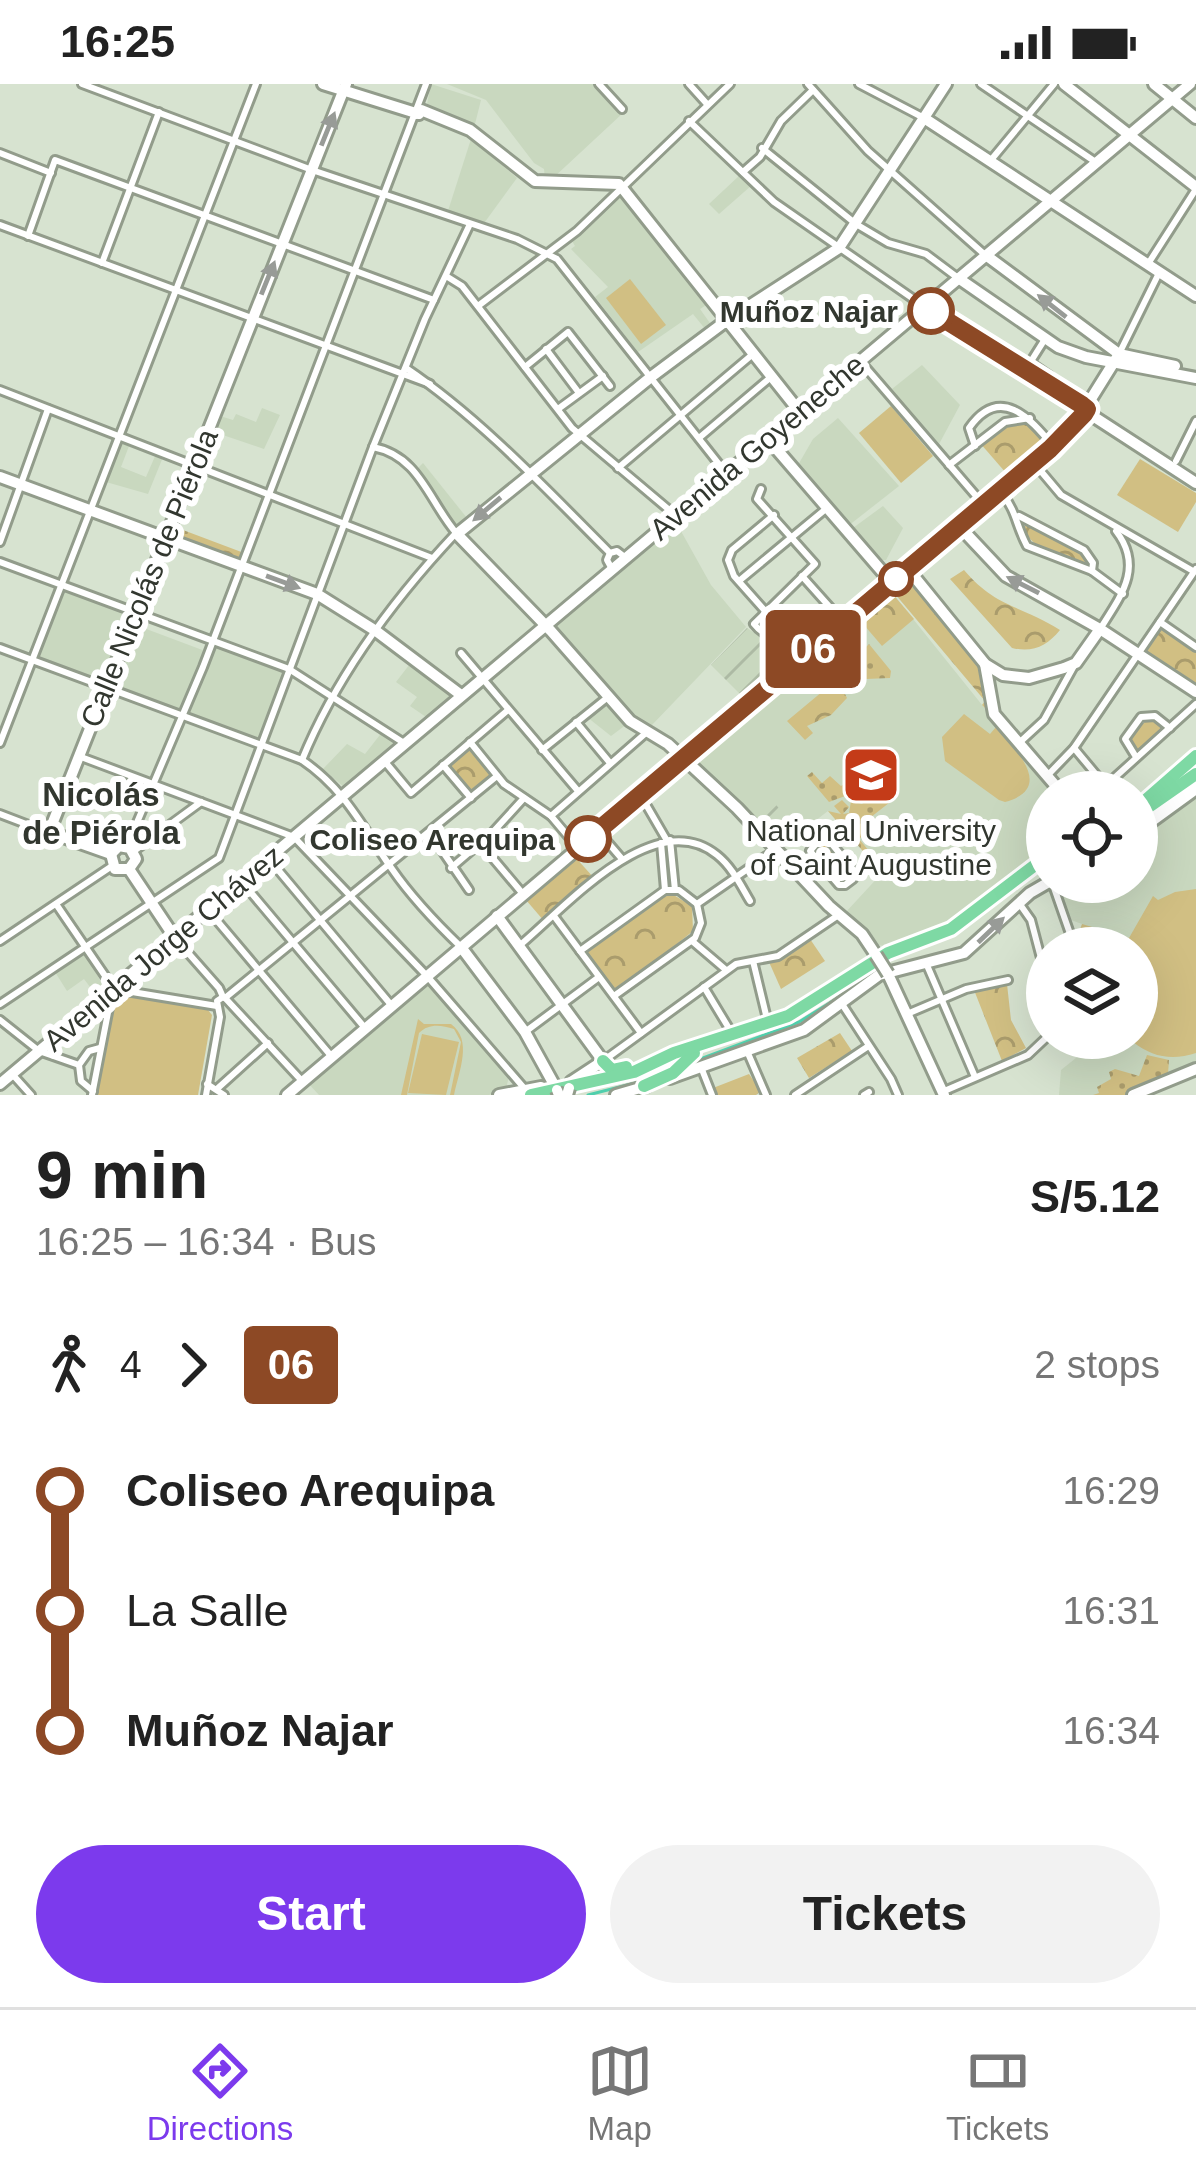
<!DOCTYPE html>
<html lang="en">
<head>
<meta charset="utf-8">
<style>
	:root { --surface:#fff; --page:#f2f2f2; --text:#222; --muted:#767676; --line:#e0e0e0; --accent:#7c3aed }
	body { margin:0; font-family:Helvetica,sans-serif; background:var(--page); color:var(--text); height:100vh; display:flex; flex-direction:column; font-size:45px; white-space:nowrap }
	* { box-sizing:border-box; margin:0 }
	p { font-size:39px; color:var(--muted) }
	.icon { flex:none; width:66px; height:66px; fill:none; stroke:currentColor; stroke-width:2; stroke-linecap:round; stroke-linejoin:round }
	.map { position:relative; height:1011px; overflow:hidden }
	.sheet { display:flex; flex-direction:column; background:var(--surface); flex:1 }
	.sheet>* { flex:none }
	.badge { padding:0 24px; border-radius:9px; font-size:42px; line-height:78px }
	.buttons { position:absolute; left:1026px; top:687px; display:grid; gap:24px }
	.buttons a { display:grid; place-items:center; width:132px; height:132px; border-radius:50%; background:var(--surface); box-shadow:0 12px 48px #0002; font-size:60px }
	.map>.badge { position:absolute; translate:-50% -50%; box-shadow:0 0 0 6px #fff }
	.legs { display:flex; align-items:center; gap:18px; height:132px; padding:0 36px; font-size:39px }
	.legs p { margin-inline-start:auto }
	.summary { display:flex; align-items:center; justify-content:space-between; height:204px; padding:0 36px }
	h1 { font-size:66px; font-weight:700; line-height:90px }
	.primary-button { display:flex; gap:24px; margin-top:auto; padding:24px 36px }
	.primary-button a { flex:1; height:138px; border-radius:72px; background:var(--accent); color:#fff; font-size:48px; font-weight:700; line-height:138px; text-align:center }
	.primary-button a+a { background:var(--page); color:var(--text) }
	ul { padding:0 36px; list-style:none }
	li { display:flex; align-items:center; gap:42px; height:120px; font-size:45px }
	li i { display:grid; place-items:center; width:18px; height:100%; margin:0 15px; background:currentColor }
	li i::after { content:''; width:30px; height:30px; margin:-15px; border:9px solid; border-radius:50%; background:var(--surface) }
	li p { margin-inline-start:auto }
	li:first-child i { background:linear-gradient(#0000 50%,currentColor 0) }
	li:last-child i { background:linear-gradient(currentColor 50%,#0000 0) }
	.status { display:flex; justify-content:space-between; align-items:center; height:84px; padding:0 60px; background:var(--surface); direction:ltr }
	.status svg { height:33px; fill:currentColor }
	.dock { display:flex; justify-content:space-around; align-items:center; height:168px; border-top:3px solid var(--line); background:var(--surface); font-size:33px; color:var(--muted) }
	.dock a { display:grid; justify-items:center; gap:6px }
	.dock .on { color:var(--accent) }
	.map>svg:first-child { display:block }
	.built { fill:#c9d8bf }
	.industrial { fill:url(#industrial-furrows) }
	.grass { fill:url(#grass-dots) }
	.park { fill:url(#park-crowns) }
	.pitch { fill:#d1bf83 }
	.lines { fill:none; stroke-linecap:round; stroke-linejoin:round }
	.stream { stroke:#4fcfac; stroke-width:3 }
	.street-casing { stroke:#929c8b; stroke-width:12 }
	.secondary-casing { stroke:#929c8b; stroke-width:16 }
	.primary-casing { stroke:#fff; stroke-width:18 }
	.street { stroke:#fff; stroke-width:6 }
	.secondary { stroke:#fff; stroke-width:10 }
	.primary { stroke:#7ed9a4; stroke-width:12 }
	.secondary-bridge-casing { stroke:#929c8b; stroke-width:16; stroke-linecap:butt }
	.secondary-bridge { stroke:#fff; stroke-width:10 }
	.oneway { fill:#989b97 }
	.line-1-casing { stroke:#fff; stroke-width:27 }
	.line-1 { stroke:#8d4925; stroke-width:18 }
	.stop-1-dot { fill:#fff; stroke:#8d4925; stroke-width:6 }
	.labels { text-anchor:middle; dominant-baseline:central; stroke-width:12; stroke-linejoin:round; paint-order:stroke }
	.stop-label { font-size:30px; font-weight:bold; fill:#32372f; stroke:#fff; text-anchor:end }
	.street-label { font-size:30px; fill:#32372f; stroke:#fff }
	.poi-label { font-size:30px; fill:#32372f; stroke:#fff }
	.neighbourhood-label { font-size:33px; font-weight:bold; fill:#32372f; stroke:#fff }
</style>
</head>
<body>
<div class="status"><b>16:25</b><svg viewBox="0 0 49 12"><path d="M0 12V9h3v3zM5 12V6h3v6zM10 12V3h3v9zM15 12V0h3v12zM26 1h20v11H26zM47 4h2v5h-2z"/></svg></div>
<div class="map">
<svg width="1196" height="1011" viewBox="0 0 1196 1011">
	<defs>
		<pattern id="industrial-furrows" width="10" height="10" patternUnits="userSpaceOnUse" patternTransform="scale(3)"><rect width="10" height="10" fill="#c9d8bf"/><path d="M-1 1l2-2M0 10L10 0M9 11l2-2" fill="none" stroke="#adbaa4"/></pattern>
		<pattern id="grass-dots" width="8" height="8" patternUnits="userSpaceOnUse" patternTransform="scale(3)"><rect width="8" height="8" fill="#d1bf83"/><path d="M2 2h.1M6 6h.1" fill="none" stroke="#aa9c6c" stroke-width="1.8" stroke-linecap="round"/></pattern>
		<pattern id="park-crowns" width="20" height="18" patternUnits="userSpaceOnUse" patternTransform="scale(3)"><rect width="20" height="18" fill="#d1bf83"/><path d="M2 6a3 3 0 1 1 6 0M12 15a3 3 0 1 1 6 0" fill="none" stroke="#aa9c6c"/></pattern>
	</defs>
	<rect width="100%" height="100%" fill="#d7e3d0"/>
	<!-- built -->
	<g class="built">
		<path d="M431 0 481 16 474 44 426 25Z"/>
		<path d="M447 0H596L603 12 623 29 552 95 545 96 544 85 534 79 486 16Z"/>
		<path d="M471 55 517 94 482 142 447 130Z"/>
		<path d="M740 91 752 101 719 130 709 120Z"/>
		<path d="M624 109 708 220 700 225 712 242 706 246 693 230 638 268 595 213 608 203 571 165 575 162 572 157Z"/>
		<path d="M922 281 960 321 938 362 892 305Z"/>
		<path d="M262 324 280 331 264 365 214 348 220 332 233 336 236 330 256 338Z"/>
		<path d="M838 334 899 402 848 442 798 381 813 355Z"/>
		<path d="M122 359 129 362 121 383 146 393 156 370 163 373 148 410 106 398Z"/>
		<path d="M423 379 467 434 456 443 418 384Z"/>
		<path d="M883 422 903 444 886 476H881L853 444Z"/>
		<path d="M677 440 711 501 746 543 650 643 635 634 553 544Z"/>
		<path d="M65 505 132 532 105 601 38 574Z"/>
		<path d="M889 505 1052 708H1047V765L951 839 885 862 876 861 845 829 882 789 828 727 781 763 691 677Z"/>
		<path d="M133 540 205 567 179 629 109 602Z"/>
		<path d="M215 561 285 586 258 656 187 631Z"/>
		<path d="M413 576 457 609 429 635 410 622 417 613 396 598Z"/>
		<path d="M605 618 627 640 611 652 587 633Z"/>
		<path d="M383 647 399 657 345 704 323 685 347 660 365 670Z"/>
		<path d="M1196 708V982L1129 1011H1059L1061 986 1086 966 1090 954H1137V864H1079L1077 855 1082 840 1071 836 1057 798H1137V752L1162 737Z"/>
		<path d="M85 869 105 905 97 912 84 895 67 907 55 888Z"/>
		<path d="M428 899 509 992 506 1005 489 1011H319L308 999Z"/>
	</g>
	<!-- industrial -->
	<g class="industrial">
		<path d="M747 544 789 572 742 612 711 581Z"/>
		<path d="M770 714 798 746 781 757 754 727Z"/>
	</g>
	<!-- grass -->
	<g class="grass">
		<path d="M869 560 891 587 890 594 866 595 863 566Z"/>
		<path d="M812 688 822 699 830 692 841 702 847 698 856 708 829 718 807 692Z"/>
		<path d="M881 700 890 703 886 708 894 715 871 733 876 740 859 755 885 786 882 789 828 727 841 730 834 722 842 716 849 723 843 730 849 729 851 717 862 720 881 703 885 706Z"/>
		<path d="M1147 971 1169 976 1168 990 1125 1011H1093L1099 1009 1097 1003 1111 995 1109 988 1115 985 1139 992Z"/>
	</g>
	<!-- park -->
	<g class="park">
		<path d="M1020 337 1028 340 1043 359 1006 389 980 359 1004 339Z"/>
		<path d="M1028 439 1081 469 1090 480 1084 482C1061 472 1033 467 1023 444Z"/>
		<path d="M175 443 244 469 237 478 168 452Z"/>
		<path d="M964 486C996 524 1021 521 1060 546 1047 562 1033 569 1012 564L950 495Z"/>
		<path d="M909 492 981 585 990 629 982 621 985 617 890 504Z"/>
		<path d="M891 508 914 535 882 562 858 534Z"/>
		<path d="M852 539 857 551 854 554 863 566 862 587 848 595 838 596 847 614 831 631 807 642 813 649 805 656 787 637 823 607 810 593 812 588 804 578Z"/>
		<path d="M1159 543 1196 565V606L1140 569Z"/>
		<path d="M1149 633 1166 643 1138 670 1130 661V654Z"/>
		<path d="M470 665 494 692 472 711 448 683Z"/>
		<path d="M823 756 851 789 840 799 811 766Z"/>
		<path d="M576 774 594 794 544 837 526 816Z"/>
		<path d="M672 810 692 822 693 847 615 910 585 869 650 818Z"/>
		<path d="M810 855 825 877 781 905 769 878Z"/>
		<path d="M1007 900 1011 936 1026 964 1002 977 974 906Z"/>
		<path d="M840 949 852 967 809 994 797 974Z"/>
		<path d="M749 990 761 1007 756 1011H716L713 1004Z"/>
	</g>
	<!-- pitch -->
	<g class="pitch">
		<path d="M630 195 666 241 641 260 606 214Z"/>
		<path d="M891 322 933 372 901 399 859 349Z"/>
		<path d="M1140 375 1196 409V418L1178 448 1117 411Z"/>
		<path d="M964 630 990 650 996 643C1015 665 1056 704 1005 718L999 716 945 677 942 653Z"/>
		<path d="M1196 805V969C1172 977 1152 973 1133 958L1130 963 1116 957 1111 965 1096 957 1137 954V864H1079L1077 855 1082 840 1129 854 1153 812 1158 816 1175 808Z"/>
		<path d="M129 912 208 926 212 931 198 1011H97L110 928 114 919Z"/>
		<path d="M418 935 424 940H451C473 956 459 987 454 1011H450L461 958 454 945C441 941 429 939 419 949L407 1011H401Z"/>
		<path d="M422 950 459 958 446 1011 408 1009Z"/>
	</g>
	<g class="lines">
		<!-- stream -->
		<g class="stream">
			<path d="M1143 737 1185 705"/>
			<path d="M1029 804 1043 794"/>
			<path d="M887 883 925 874"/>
			<path d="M861 897 878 886"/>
			<path d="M695 977 799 938 844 910"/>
			<path d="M588 1011 643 997"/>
		</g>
		<defs>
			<g id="street">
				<path d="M82 0 312 86 517 155 557 175 726 389"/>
				<path d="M599 0 622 25"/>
				<path d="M689 0 707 20"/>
				<path d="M808 0 868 67 984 170"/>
				<path d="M859 0 924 34"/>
				<path d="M981 0 1097 79"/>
				<path d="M689 37 774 118 925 223"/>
				<path d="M762 64 856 140 888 159 926 170 958 194"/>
				<path d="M0 69 51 89"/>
				<path d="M991 76 1054 0"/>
				<path d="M743 88 760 73 781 37 813 6"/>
				<path d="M0 141 430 300"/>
				<path d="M28 152 55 76 434 216"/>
				<path d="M102 179 159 28"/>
				<path d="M1148 180 1196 105"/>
				<path d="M446 192 462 202 572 344 674 430"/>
				<path d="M478 222 577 147 730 0"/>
				<path d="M546 265 579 309"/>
				<path d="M1119 270 1158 191"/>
				<path d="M860 277 983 420"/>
				<path d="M1028 282 1045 255"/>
				<path d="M525 283 568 248 610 302"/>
				<path d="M406 284C481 335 545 404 610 469"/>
				<path d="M0 306 432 474"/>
				<path d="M558 325 603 292"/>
				<path d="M699 354 771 293"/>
				<path d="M975 362 969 344C1000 300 1030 334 1053 362"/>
				<path d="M373 363C420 372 429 418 457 450"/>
				<path d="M1176 377 1196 337"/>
				<path d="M1034 379 1061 411 1193 487"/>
				<path d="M949 381 1005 338 1030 334"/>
				<path d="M618 384 753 270"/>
				<path d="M761 405 757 415 815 480 754 540C766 556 786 554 803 573"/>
				<path d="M1001 407C1018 431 1015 439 1027 462L1092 487 1123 510"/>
				<path d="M1019 432 1084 466 1093 479 1092 487"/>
				<path d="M0 458 48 325"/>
				<path d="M0 478 289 585 404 659"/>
				<path d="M612 485 607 476 610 469 617 467 626 474"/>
				<path d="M802 492 844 539"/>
				<path d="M739 497 827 424"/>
				<path d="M766 528 734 492 728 476 732 466 774 431"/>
				<path d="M1160 538 1196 563"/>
				<path d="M1100 545C1121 512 1144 483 1116 447"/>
				<path d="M0 564 302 676C345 705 363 744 392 785 412 814 436 839 461 863"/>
				<path d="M461 569 578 707"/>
				<path d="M576 638 610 679"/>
				<path d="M470 658 504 700 551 732 578 764"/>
				<path d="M0 659 256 0"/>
				<path d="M1019 659 1044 636 1075 580"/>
				<path d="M1074 664 1099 694 1112 696 1196 620"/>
				<path d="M542 666 608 613"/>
				<path d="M81 673 294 753 427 892 524 1004"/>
				<path d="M1136 673 1125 655 1141 633 1155 632 1170 644"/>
				<path d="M302 676C336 593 394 515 456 449"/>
				<path d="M386 679 411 709 508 626"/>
				<path d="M443 681 471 714"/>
				<path d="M1048 691 1074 664 1196 485"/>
				<path d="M641 712 666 755"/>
				<path d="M0 730 47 748"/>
				<path d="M551 732 647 648"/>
				<path d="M598 747 622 775"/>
				<path d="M430 749 469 806"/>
				<path d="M821 754H827L854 787 853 795 845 801H839L810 767Z"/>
				<path d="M670 756 675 806"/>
				<path d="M480 759 523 810"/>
				<path d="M661 759 665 806"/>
				<path d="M127 762 203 583 426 0"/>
				<path d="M134 767 201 718"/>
				<path d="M269 775 392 922"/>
				<path d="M451 784 493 748 524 714"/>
				<path d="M242 798 365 944"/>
				<path d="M1052 798 1075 864"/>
				<path d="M1019 819 1031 836 1047 897"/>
				<path d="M56 820 114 905"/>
				<path d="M697 820 775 766"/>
				<path d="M208 826 332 973"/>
				<path d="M554 832 641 949"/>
				<path d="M175 854 219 904 223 913"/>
				<path d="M0 857 112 782"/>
				<path d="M692 857 726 886"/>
				<path d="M519 862C565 824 654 720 717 771 732 783 740 800 750 817"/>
				<path d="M580 867 665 806H679L697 820 701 839 695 854 614 912"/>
				<path d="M753 877 767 935"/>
				<path d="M926 879 975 993"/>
				<path d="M704 903 733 951"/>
				<path d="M114 905 217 922"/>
				<path d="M225 914 497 692"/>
				<path d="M226 915 302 997"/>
				<path d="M0 920 219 774 373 363 425 235 470 140"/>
				<path d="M842 920 891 995 898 1011"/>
				<path d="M907 930 966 905 1008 896"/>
				<path d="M0 936 39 967 79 981"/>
				<path d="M525 948 599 893"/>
				<path d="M747 967 766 1011"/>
				<path d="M603 977 736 880 778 872 837 832"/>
				<path d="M701 983 712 1011"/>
				<path d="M13 991 31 1011"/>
				<path d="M207 1000 224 1011"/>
				<path d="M218 1004 268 959"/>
				<path d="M93 1007 81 997 79 981 89 967 100 964"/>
				<path d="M942 1008 1028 971 1047 953"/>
				<path d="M92 1011 112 908"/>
				<path d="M206 1011 220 933 217 917 223 913"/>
				<path d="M795 1011 867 963"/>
				<path d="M864 1011 869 1008"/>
			</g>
			<g id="secondary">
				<path d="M323 0 419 30"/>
				<path d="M1064 0 1196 103"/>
				<path d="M1154 0 1196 34"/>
				<path d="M416 30 421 26 470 46 535 97 619 100 799 327"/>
				<path d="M924 34 1196 212"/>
				<path d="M987 172 1119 270 1175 282"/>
				<path d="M961 196 1058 263 1086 273 1196 294"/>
				<path d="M925 223 1196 399"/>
				<path d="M1029 280 1048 293"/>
				<path d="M767 354 892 499"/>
				<path d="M0 393 317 510 376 547 461 611"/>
				<path d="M959 442 1006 492 1100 545 1196 608"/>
				<path d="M908 485 985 580 1003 591 1029 594 1064 584 1076 579 1100 545"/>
				<path d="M985 580 994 630 1061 708"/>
				<path d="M1137 748 1196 705"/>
				<path d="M111 770 49 748 346 0"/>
				<path d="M111 770 119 762 130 764 136 775 129 785"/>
				<path d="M111 770 115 785H129"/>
				<path d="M129 785 175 854"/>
				<path d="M497 832 603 977 571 998"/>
				<path d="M461 863 525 948 557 1006"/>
				<path d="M876 871 862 850 829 822 737 724 668 660 630 637 551 547 457 450 651 293 726 237 839 164 946 0"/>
				<path d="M888 890 944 1011"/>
				<path d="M670 994 804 946 879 891 964 869 1030 809 1049 798"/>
				<path d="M0 1000 1190 0"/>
				<path d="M287 1011 1071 347 1119 270"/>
				<path d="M499 1011 541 1003"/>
				<path d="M616 1011 647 1002"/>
				<path d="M1133 1011 1196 985"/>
			</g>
			<g id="primary">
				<path d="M1140 721 1196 672"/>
				<path d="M1137 731 1196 690"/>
				<path d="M603 977 612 986 626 983"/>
				<path d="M644 1002 673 989 694 969"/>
				<path d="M531 1011 634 988 674 969 788 932 888 869 951 845 1047 772"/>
			</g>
		</defs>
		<!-- street casing -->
		<use href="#street" class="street-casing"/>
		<!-- secondary casing -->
		<use href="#secondary" class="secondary-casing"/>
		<!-- primary casing -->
		<use href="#primary" class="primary-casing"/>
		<!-- street -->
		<use href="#street" class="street"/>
		<!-- secondary -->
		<use href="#secondary" class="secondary"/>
		<!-- primary -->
		<use href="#primary" class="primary"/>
		<defs>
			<g id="secondary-bridge">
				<path d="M876 871 888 890"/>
				<path d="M557 1006 559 1011"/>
				<path d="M567 1011 569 1004"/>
			</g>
		</defs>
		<!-- secondary-bridge casing -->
		<use href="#secondary-bridge" class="secondary-bridge-casing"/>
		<!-- secondary-bridge -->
		<use href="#secondary-bridge" class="secondary-bridge"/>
	</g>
	<!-- one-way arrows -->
	<defs><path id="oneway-solid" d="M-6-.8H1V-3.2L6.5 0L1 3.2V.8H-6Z" transform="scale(3)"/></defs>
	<g class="oneway">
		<use href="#oneway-solid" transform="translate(328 45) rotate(-68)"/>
		<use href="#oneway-solid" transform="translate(268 194) rotate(-68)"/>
		<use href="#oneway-solid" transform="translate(1052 222) rotate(-142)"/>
		<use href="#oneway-solid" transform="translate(487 425) rotate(140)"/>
		<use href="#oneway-solid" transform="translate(283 498) rotate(20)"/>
		<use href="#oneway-solid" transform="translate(1023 501) rotate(-153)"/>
		<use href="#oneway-solid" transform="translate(991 846) rotate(-44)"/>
	</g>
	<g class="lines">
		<defs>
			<path id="line-1" d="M588 755 1050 365 1084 330 1087 325 1082 321 931 227"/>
		</defs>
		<!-- line-1 casing -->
		<use href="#line-1" class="line-1-casing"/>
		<!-- line-1 -->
		<use href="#line-1" class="line-1"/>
	</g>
	<!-- icons -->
	<defs>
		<symbol id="university-square" viewBox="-11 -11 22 22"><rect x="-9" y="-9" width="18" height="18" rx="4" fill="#c43b18" stroke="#fff"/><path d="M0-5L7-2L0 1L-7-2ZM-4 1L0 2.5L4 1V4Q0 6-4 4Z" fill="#fff"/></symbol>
	</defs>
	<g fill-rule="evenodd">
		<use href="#university-square" x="838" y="658" width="66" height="66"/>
	</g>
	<!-- markers -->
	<g class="stop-1-dot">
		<circle cx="931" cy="227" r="21"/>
		<circle cx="896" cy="495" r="15"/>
		<circle cx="588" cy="755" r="21"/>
	</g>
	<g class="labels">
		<!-- stop labels -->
		<g class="stop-label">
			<text x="898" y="227">Muñoz Najar</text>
			<text x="555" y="755">Coliseo Arequipa</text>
		</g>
		<!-- street labels -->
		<g class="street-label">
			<text transform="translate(757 363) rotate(-40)">Avenida Goyeneche</text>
			<text transform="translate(149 494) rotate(-68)">Calle Nicolás de Piérola</text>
			<text transform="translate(163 864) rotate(-40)">Avenida Jorge Chávez</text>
		</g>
		<!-- poi labels -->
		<g class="poi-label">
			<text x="871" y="746">National University<tspan x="871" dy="34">of Saint Augustine</tspan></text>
		</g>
		<!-- neighbourhood labels -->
		<g class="neighbourhood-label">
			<text x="101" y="710">Nicolás<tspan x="101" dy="38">de Piérola</tspan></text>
		</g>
	</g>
</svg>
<div class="buttons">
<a><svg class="icon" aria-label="locate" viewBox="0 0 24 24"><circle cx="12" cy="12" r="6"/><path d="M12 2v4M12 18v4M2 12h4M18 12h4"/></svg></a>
<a><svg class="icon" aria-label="layers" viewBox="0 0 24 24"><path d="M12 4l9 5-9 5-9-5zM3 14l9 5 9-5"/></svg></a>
</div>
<b class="badge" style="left:813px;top:565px;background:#8d4925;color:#fff">06</b>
</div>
<section class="sheet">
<div class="summary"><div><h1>9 min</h1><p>16:25 – 16:34 · Bus</p></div><b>S/5.12</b></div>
<div class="legs"><svg class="icon" aria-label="walk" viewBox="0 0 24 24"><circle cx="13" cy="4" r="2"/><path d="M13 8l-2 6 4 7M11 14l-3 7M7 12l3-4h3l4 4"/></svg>4<svg class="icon" aria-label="forward" viewBox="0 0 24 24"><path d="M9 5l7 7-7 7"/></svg><b class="badge" style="background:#8d4925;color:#fff">06</b><p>2 stops</p></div>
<ul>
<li><i style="color:#8d4925"></i><b>Coliseo Arequipa</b><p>16:29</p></li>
<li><i style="color:#8d4925"></i><span>La Salle</span><p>16:31</p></li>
<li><i style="color:#8d4925"></i><b>Muñoz Najar</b><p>16:34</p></li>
</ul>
<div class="primary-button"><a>Start</a><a>Tickets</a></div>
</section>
<nav class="dock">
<a class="on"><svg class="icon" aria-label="directions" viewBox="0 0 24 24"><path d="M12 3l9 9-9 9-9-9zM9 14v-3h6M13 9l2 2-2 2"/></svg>Directions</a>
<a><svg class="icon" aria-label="map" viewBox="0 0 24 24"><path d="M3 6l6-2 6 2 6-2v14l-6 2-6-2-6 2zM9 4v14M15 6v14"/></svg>Map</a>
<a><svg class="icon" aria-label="tickets" viewBox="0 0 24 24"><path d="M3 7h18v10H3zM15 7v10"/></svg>Tickets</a>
</nav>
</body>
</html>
